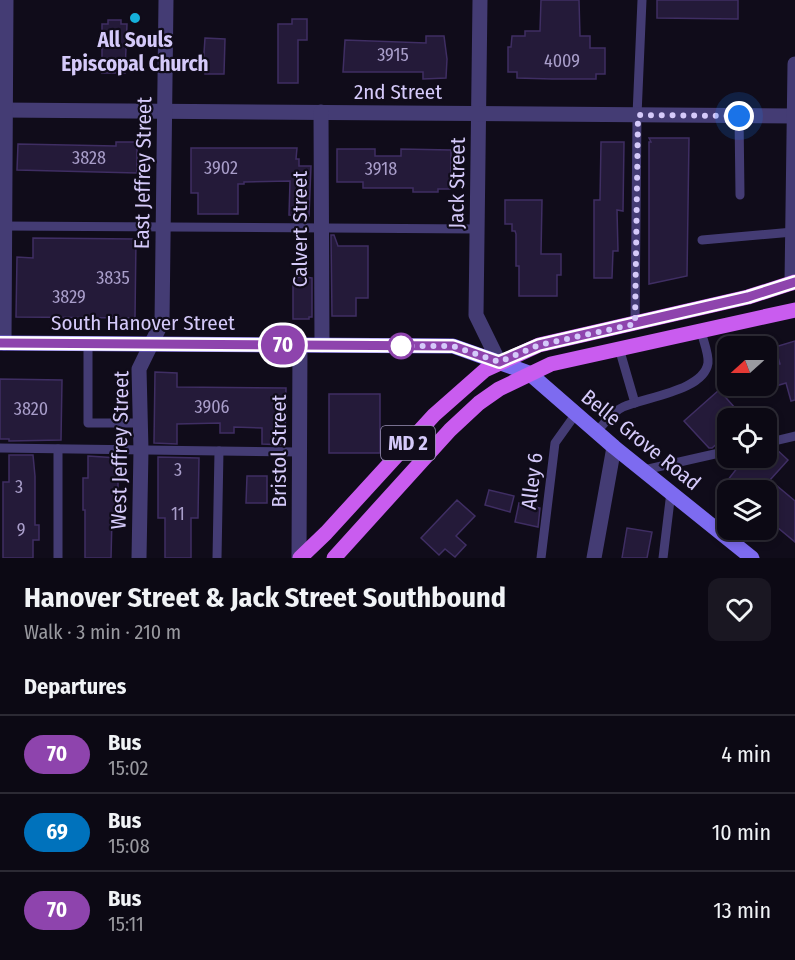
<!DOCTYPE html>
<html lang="en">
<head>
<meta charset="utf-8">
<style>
	:root { --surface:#0c0914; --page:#1a1722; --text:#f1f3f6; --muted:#9a9aa0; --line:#2c2a34 }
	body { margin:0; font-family:"Fira Sans Condensed",sans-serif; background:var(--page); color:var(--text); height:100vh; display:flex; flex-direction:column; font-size:22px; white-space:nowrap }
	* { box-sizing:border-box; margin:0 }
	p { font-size:20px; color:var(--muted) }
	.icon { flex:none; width:33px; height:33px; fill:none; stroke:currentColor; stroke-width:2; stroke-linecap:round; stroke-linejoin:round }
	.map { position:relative; height:558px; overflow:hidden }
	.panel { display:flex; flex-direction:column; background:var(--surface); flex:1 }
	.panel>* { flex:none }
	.badge { padding:0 12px; border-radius:20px; font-size:21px; line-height:39px }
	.needle { width:39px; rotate:249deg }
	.fabs { position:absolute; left:717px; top:336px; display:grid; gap:12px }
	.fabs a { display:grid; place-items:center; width:60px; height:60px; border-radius:12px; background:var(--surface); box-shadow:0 3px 9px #0003,0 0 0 2px var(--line); font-size:30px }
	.you { position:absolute; width:30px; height:30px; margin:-15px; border:4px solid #fff; border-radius:50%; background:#1a73e8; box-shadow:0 0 0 9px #1a73e833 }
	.map>.badge { position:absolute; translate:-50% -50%; box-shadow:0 0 0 3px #fff }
	h2 { padding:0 24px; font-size:22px; line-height:54px }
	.round { display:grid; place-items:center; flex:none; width:63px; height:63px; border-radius:12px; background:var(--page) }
	.head { display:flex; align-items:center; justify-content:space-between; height:102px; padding:0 24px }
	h1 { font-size:28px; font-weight:700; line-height:45px }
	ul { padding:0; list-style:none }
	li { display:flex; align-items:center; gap:18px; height:78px; padding:0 24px; border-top:2px solid var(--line) }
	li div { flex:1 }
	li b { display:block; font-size:22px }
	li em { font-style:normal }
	li .badge { min-width:66px; font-weight:700; text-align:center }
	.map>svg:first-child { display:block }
	.building { fill:#241a39; stroke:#3f2e63; stroke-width:1.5 }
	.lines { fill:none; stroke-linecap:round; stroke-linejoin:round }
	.lane { stroke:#443c74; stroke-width:9 }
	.street { stroke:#443c74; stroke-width:15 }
	.secondary { stroke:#7d6bf0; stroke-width:15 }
	.primary { stroke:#c95cef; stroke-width:15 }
	.line-casing { stroke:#fff; stroke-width:14 }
	.line { stroke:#8e44ad; stroke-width:9 }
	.walk { stroke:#d5cafa; stroke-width:6; stroke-dasharray:0 10.8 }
	.poi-dot { fill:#15b0db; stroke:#100c1a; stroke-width:2 }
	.stop-dot { fill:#fff; stroke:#8e44ad; stroke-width:3 }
	.labels { text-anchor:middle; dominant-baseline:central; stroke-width:4.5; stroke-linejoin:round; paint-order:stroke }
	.number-label { font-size:18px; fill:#a99eca }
	.shield { fill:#100c1a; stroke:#9a91b7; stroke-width:1.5 }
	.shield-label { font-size:20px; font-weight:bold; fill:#d5cafa }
	.poi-label { font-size:21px; font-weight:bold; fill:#d5cafa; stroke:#100c1a }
	.street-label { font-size:21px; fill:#d5cafa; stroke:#100c1a }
</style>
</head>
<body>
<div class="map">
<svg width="795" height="558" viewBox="0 0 795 558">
	<rect width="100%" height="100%" fill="#100c1a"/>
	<!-- building -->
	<g class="building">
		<path d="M541 0H579L580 36H590V48H605V74H596V79H552L517 78V72H508V47H511L512 36H525V31H540Z"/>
		<path d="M657 0H738V19L657 18Z"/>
		<path d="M292 19H307V40H298V83H278V24H292Z"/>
		<path d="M108 20H121V24H127L125 73H102V24H108Z"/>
		<path d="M426 36H444L447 59 446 78 423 79V72H343L345 40 426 43Z"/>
		<path d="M205 38 225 39 224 74H205V68H203Z"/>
		<path d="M649 138H689L687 276 649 284V142H651Z"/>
		<path d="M116 142H137V173L17 170 18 144 116 146Z"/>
		<path d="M601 142H624L623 211 617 210 618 251H613L612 278H594V200H600Z"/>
		<path d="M191 148H297L296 159H299V166H311L309 216 289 215 290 181 244 182V184H238V214H198V193H191Z"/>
		<path d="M337 149H375V156H401V149L451 150V189H438V192H413V188H363V182H337Z"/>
		<path d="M505 200H542L541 254H561V275H557V296H519V266H516V234L515 231H512V224H505Z"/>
		<path d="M331 235H334L338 246H368V298H356V316H332Z"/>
		<path d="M33 238 136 239 135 318 16 317 17 257 33 258Z"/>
		<path d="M304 277 312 278V317H309V319H293V278Z"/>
		<path d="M795 341V400L791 401 786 383 766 389V367L780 364 775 347Z"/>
		<path d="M155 372 177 373V387L286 388 285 445 262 444V428L234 427V433H220V423L177 424V444L154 443Z"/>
		<path d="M0 379 62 380 61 440 9 441V439H0Z"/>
		<path d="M719 390 744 418H728V434L712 448H709L684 421Z"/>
		<rect x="329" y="394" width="51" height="59"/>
		<path d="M775 448 788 460 770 480 795 501V542L766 518V490H720L745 458 759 468 770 456 768 449Z"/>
		<path d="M9 455H33L35 476V525H39V540H33V558H3V482H9Z"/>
		<path d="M88 456 118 458V518H112L111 558H85V510H83V478H88Z"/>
		<path d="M158 457 199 458 198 518H191V558H165V518H158Z"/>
		<path d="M247 476H267V503H246Z"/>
		<path d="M489 490 514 496 510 512 485 505Z"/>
		<path d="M457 500 475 516 456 536 466 545 455 557 445 549 439 555 421 538Z"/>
		<path d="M519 503 540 508 538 527 515 522Z"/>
		<path d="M627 528 652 532 647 558H622Z"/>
	</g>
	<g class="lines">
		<!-- lane -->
		<g class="lane">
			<path d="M739 115 740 195"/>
			<path d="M2 226 477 229"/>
			<path d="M702 240 793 232"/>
			<path d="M635 323 637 115 642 0"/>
			<path d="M88 344V423H140"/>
			<path d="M619 348 635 403"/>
			<path d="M596 432C605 423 612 412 623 407 645 397 704 391 708 363 709 354 703 340 701 331"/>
			<path d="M766 443 795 436"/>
			<path d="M0 448 300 452"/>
			<path d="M58 449V558"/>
			<path d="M644 470 728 451"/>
			<path d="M217 558 219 451"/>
			<path d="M541 558 555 443 575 415"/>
			<path d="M663 558 671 492"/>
		</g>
		<!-- street -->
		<g class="street">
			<path d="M480 0 476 315 499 362"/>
			<path d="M0 110 795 116"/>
			<path d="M321 112 322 345"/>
			<path d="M792 283 795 64"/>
			<path d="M4 343 6 0"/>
			<path d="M139 558 141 450 139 369 162 322 166 0"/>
			<path d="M299 558 300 345"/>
			<path d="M594 558 614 447"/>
		</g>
		<!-- secondary -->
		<path class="secondary" d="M0 343 453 346 529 373 614 447 752 558"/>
		<!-- primary -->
		<g class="primary">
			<path d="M300 558 326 533 434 415 485 370 539 345 748 297 795 282"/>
			<path d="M334 558 450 430 479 403 499 389 551 364 795 310"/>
		</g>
	</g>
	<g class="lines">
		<defs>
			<path id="line" d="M0 343 453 346 499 362 539 345 748 297 795 282"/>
		</defs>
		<!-- line casing -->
		<use href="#line" class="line-casing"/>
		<!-- line -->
		<use href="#line" class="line"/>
		<!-- walk -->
		<path class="walk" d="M401 346H453L499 362 539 345 635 324 638 115 739 116"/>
	</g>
	<!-- markers -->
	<circle class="poi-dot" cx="135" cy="18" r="6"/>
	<circle class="stop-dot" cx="401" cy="346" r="12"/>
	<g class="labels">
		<!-- number labels -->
		<g class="number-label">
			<text x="393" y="55">3915</text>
			<text x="562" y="61">4009</text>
			<text x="89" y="158">3828</text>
			<text x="221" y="168">3902</text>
			<text x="381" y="169">3918</text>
			<text x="113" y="278">3835</text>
			<text x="69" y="297">3829</text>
			<text x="212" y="407">3906</text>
			<text x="31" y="409">3820</text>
			<text x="178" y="470">3</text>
			<text x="19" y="487">3</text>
			<text x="178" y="514">11</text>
			<text x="21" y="530">9</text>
		</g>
		<!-- shield labels -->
		<rect class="shield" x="381" y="426" width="54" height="34" rx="4.5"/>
		<g class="shield-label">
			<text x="408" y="443">MD 2</text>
		</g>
		<!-- poi labels -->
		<g class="poi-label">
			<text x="135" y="40">All Souls<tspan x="135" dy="24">Episcopal Church</tspan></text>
		</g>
		<!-- street labels -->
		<g class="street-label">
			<text x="398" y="92">2nd Street</text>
			<text transform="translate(143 173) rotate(-89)">East Jeffrey Street</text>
			<text transform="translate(457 183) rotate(-89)">Jack Street</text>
			<text transform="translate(300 229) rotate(-90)">Calvert Street</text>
			<text x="143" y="323">South Hanover Street</text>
			<text transform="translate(641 440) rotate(39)">Belle Grove Road</text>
			<text transform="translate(120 450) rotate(-89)">West Jeffrey Street</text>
			<text transform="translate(279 451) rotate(-90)">Bristol Street</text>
			<text transform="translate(532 481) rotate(-83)">Alley 6</text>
		</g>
	</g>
</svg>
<div class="fabs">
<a><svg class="needle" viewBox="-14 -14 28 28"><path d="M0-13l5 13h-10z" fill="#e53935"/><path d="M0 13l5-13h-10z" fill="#9a9aa0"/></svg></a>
<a><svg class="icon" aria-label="locate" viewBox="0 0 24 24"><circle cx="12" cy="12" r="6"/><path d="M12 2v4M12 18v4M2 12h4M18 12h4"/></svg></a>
<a><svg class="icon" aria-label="layers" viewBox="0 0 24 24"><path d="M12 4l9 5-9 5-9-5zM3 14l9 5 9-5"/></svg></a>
</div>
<div class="you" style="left:739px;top:116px"></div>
<b class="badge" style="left:283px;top:345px;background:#8e44ad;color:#fff">70</b>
</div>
<section class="panel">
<div class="head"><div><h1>Hanover Street &amp; Jack Street Southbound</h1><p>Walk · 3 min · 210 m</p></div><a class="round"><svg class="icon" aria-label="heart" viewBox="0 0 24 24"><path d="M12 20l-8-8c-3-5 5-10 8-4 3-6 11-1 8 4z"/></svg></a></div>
<h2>Departures</h2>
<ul>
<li><span class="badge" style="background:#8e44ad;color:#fff">70</span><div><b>Bus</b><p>15:02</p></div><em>4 min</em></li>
<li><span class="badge" style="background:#0072bc;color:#fff">69</span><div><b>Bus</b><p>15:08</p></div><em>10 min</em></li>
<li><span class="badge" style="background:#8e44ad;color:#fff">70</span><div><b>Bus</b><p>15:11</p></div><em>13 min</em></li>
</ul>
</section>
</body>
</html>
